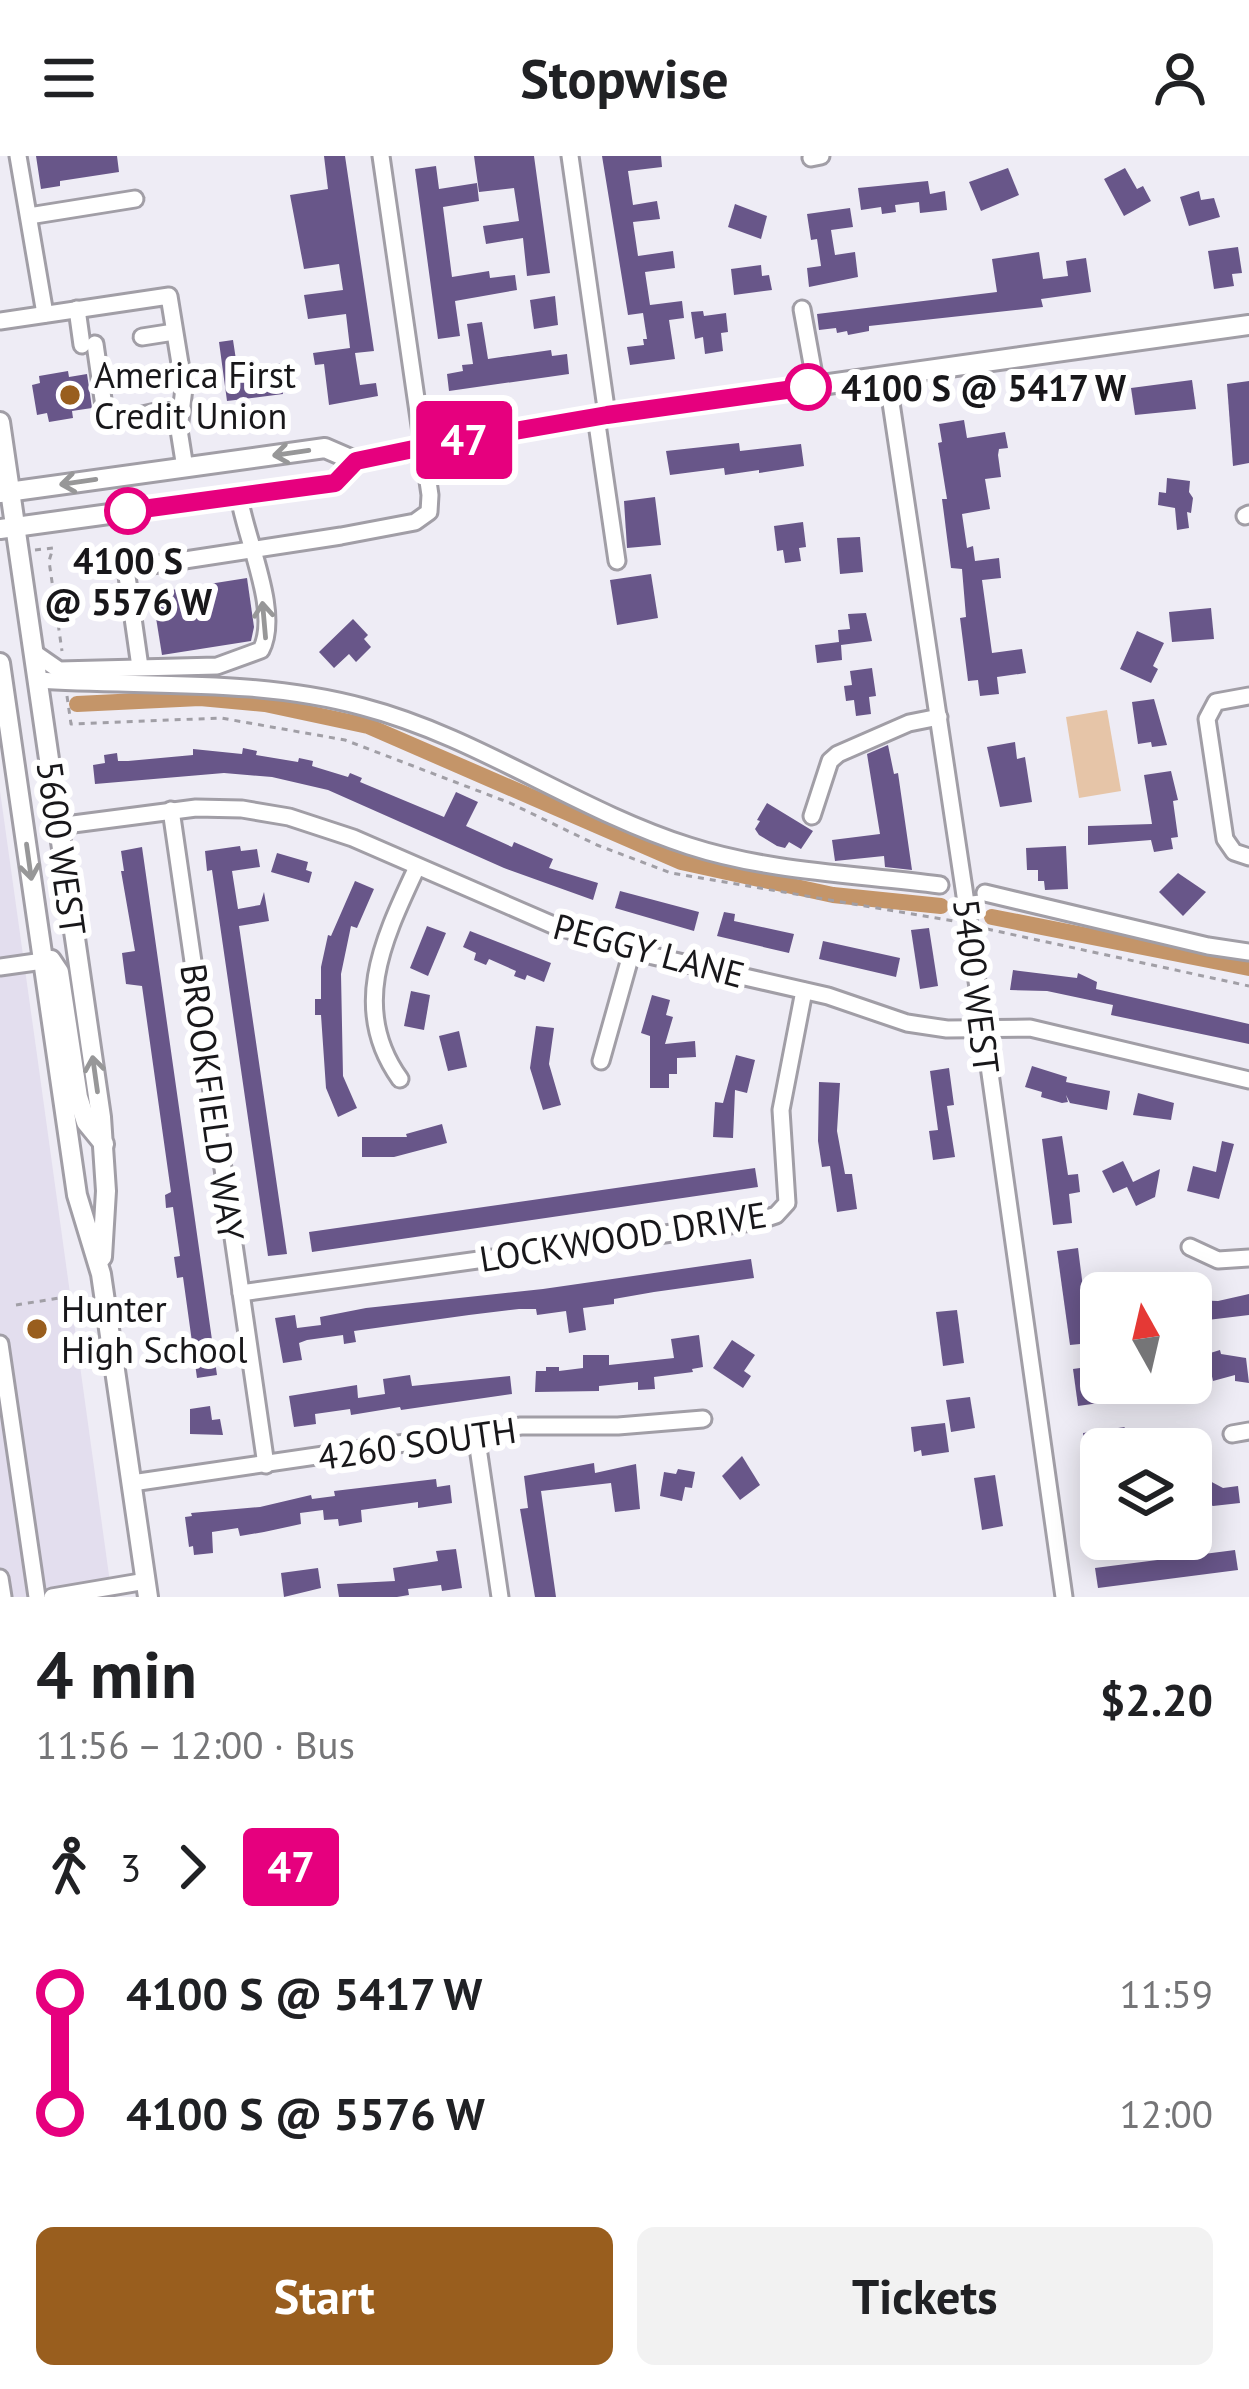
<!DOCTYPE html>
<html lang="en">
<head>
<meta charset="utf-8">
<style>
	:root { --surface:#fff; --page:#f2f2f2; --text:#202124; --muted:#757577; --accent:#995e1e }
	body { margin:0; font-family:"PT Sans",sans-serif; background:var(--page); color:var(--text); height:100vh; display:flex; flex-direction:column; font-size:45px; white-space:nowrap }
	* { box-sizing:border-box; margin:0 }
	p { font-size:39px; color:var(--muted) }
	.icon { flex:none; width:66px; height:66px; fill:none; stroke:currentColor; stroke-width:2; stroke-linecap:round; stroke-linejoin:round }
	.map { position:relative; height:1441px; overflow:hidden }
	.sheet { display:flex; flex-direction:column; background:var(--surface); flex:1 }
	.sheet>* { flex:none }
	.badge { padding:0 24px; border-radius:9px; font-size:42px; line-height:78px }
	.needle { width:78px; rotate:352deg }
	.tools { position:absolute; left:1080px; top:1116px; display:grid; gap:24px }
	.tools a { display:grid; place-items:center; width:132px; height:132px; border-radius:18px; background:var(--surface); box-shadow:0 6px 30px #0003; font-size:60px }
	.map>.badge { position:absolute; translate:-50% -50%; box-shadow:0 0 0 6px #fff }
	.legs { display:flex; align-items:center; gap:18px; height:132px; padding:0 36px; font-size:39px }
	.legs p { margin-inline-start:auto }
	.head { display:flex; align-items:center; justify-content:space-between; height:204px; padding:0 36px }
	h1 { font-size:66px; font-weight:800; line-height:90px }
	.primary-button { display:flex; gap:24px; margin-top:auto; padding:24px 36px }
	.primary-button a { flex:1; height:138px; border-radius:18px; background:var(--accent); color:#fff; font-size:48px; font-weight:800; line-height:138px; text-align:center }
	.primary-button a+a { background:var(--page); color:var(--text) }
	ul { padding:0 36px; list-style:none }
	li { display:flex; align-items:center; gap:42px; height:120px; font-size:45px }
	li i { display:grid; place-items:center; width:18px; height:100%; margin:0 15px; background:currentColor }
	li i::after { content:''; width:30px; height:30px; margin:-15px; border:9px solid; border-radius:50%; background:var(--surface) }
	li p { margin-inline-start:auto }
	li:first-child i { background:linear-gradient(#0000 50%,currentColor 0) }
	li:last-child i { background:linear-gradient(currentColor 50%,#0000 0) }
	header { display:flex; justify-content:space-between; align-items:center; height:156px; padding:0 36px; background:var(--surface); font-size:54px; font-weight:800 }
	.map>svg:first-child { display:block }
	.built { fill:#e3deee }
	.green { fill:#e6c5a8 }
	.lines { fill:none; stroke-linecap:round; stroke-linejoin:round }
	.canal { stroke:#c49569; stroke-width:16 }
	.building { fill:#685689 }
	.minor-casing { stroke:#a19ea6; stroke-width:21 }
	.major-casing { stroke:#a19ea6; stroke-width:24 }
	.path { stroke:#a19fa6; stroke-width:3; stroke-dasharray:6 6; stroke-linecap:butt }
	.minor { stroke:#fff; stroke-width:15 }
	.major { stroke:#fff; stroke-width:18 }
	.oneway { stroke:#979798 }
	.line-1-casing { stroke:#fff; stroke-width:27 }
	.line-1 { stroke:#e6007e; stroke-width:18 }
	.stop-1-dot { fill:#fff; stroke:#e6007e; stroke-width:6 }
	.poi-dot { fill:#995e1e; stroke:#fff; stroke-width:4.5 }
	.labels { text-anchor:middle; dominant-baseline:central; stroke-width:12; stroke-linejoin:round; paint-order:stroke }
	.poi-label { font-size:36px; fill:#18171a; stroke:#fff; text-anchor:start }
	.stop-label { font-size:36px; font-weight:bold; fill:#18171a; stroke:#fff; text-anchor:start }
	.street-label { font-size:36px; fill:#18171a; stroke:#fff }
</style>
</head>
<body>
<header><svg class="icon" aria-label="menu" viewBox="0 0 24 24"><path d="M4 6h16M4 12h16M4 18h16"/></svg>Stopwise<svg class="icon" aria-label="person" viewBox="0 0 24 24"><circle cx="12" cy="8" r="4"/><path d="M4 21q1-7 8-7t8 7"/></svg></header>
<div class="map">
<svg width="1249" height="1441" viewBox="0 0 1249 1441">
	<rect width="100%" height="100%" fill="#eeecf5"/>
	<!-- built -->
	<path class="built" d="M0 635 38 906 112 1441H0Z"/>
	<!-- green -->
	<path class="green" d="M1107 554 1121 635 1079 642 1066 561Z"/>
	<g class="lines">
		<!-- canal -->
		<g class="canal">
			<path d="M77 548 200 542 265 548 368 570 681 706 833 739 941 750"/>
			<path d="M992 761 1249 812"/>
		</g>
	</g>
	<!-- building -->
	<g class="building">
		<path d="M36 0H117L119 16 60 25V30L41 33Z"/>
		<path d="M324 0H345L374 195 355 197 360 229 376 227 378 240 329 249 324 208 315 209 313 197 350 192 346 158 308 163 304 139 343 134 339 108 304 113 290 39 328 33Z"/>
		<path d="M474 0H534L550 117 527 120 523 82 486 88 483 70 519 65 514 32 479 36Z"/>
		<path d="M602 0H661L662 11 628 15 633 49 657 45 660 63 633 66 638 100 673 95 675 112 645 116 650 149 682 145 684 162 669 164 675 203 630 209 627 191 644 189 643 183H647L643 157 628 159Z"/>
		<path d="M436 10 439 33 477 27 479 45 443 51 452 121 489 115 490 122 515 119 517 134 455 145 460 180 438 183 415 13Z"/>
		<path d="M1008 12 1019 39 981 55 969 26Z"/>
		<path d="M1125 12 1137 33 1143 30 1151 45 1124 60 1104 23Z"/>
		<path d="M928 25 930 38 945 35 947 54 920 57 919 46 895 49 896 56 882 58 881 51 861 54 858 32Z"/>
		<path d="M1199 35 1201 44 1214 42 1220 61 1189 70 1180 41Z"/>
		<path d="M735 48 767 60 761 83 728 71Z"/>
		<path d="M850 52 853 71 831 74 835 99 855 96 858 121 809 131 807 112 821 110 817 83 811 84 807 58Z"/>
		<path d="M1238 91 1242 117 1232 118 1234 130 1214 133 1208 95Z"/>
		<path d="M1039 96 1043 123 1068 120 1066 105 1086 102 1091 136 1041 143 1043 151 869 170V175L848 179 847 175 837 177 836 172 819 174 817 158 997 136 992 103Z"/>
		<path d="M761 109 762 120 769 119 772 134 734 139 731 113Z"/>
		<path d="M555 140 558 169 534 173 530 144Z"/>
		<path d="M703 155 704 160 726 157 728 176 721 177 723 195 705 198 703 181 695 183 691 156Z"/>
		<path d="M482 166 488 203 551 194 552 200 567 198 569 218 449 235 447 218 463 215 462 209 473 208 467 168Z"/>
		<path d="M233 184 238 217 280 207 283 238 227 245 219 186Z"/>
		<path d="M68 215 69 221 87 218 92 252 72 255 73 262 49 266 47 257 37 259 32 229 40 227 39 220Z"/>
		<path d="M1192 224 1196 253 1135 259 1131 232Z"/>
		<path d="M1249 225V307L1233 310 1227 228Z"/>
		<path d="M964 264 967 282 1005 276 1008 292 999 293 998 299 1001 321 985 323 990 353 962 358 967 392 973 390 975 405 999 402 1001 422 982 424 992 497 1022 493 1026 517 997 521 999 538 980 540 978 524 968 525 960 462 966 461 962 413 951 412 942 343H947L938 287 942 286 939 268Z"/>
		<path d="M739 287 740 295 801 288 804 310 759 317V314L725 319 724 312 670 319 666 295Z"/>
		<path d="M1167 322 1190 325 1189 336 1193 342 1191 357 1187 356 1189 372 1177 374 1175 352 1158 349 1159 336 1166 337Z"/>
		<path d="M655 341 661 389 627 392 624 345Z"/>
		<path d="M803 366 806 391 799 392 801 405 785 407 783 394 777 395 774 370Z"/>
		<path d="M860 381 863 416 840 418 837 382Z"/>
		<path d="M651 418 658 462 617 469 610 424Z"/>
		<path d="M247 422 254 471 251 485 162 499 152 437Z"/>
		<path d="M1211 452 1214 483 1172 486 1169 456Z"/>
		<path d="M866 457 872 485 841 489 842 504 817 507 815 489 839 486 838 474 850 473 848 458Z"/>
		<path d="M353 463 368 479 364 483 371 491 356 506 349 498 334 512 319 496Z"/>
		<path d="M1137 475 1164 487 1153 510 1158 513 1151 527 1120 513Z"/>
		<path d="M872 512 876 540 869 541 871 558 856 560 854 544 846 545 844 530 852 529 850 515Z"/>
		<path d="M1154 543 1167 589 1152 591 1151 586 1138 588 1132 546Z"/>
		<path d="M1015 586 1017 603 1025 601 1032 646 1000 651 987 591Z"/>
		<path d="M888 589 894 618 898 617 912 714 885 711 884 700 835 705 832 684 880 678 867 598Z"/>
		<path d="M243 592 257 595 256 599 298 606 299 602 313 605 312 610 348 621 350 617 362 622 360 626 444 661 456 636 478 646 466 670 512 691 514 686 553 703 549 712 598 727 593 744 504 712 328 634 272 621 224 617 95 628 93 609 105 607 104 599 117 597 118 605H128L193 599V593L242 598Z"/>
		<path d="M1171 615 1178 644 1173 645 1178 681 1171 682 1173 693 1154 696 1151 684 1088 689V670L1152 668 1144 619Z"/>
		<path d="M767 647 813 675 801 693 789 686 785 692 777 690 759 679 755 673 760 665 757 664Z"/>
		<path d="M240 690 241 695 257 693 260 711 232 715 238 753 260 749 264 736 269 765 239 770 287 1098 268 1100 212 714 207 715 205 695Z"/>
		<path d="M1066 690 1068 733 1045 734 1044 725H1038V714H1027L1026 692Z"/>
		<path d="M142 691 217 1219 197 1222 183 1121 177 1122 174 1101 180 1100 173 1051 166 1052 165 1039 171 1036 142 830 126 828 122 797 135 795 121 715H124L121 695Z"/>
		<path d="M277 697 308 706 306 714 312 716 309 727 271 716Z"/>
		<path d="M1178 717 1206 736 1183 760 1159 736Z"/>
		<path d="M355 725 374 733 357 772 351 770 341 818 343 920 357 952 338 961 326 932 321 859H315V843H321V811L328 779 331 780Z"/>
		<path d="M620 735 699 756 694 775 615 752Z"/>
		<path d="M724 756 735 758 734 765 794 778 789 797 717 780Z"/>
		<path d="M427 770 446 777 428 820 410 812Z"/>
		<path d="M929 772 938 830 920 833 911 774Z"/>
		<path d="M470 775 551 807 544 826 527 819 525 824 514 820 516 815 489 803 486 809 474 804 476 797 463 791Z"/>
		<path d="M823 785 900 802 896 821 819 803Z"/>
		<path d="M1013 814 1077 822 1078 817 1097 826 1096 833 1249 868V888L1111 859 1113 849 1047 835 1010 834Z"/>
		<path d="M411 835 430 839 424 874 404 870Z"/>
		<path d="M652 839 670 844 666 859 673 861 665 888 695 885 696 901 677 902V918H669V932H650V880L641 877Z"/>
		<path d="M536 870 554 872 549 908 561 949 543 954 530 912Z"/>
		<path d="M459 875 467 911 448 915 439 880Z"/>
		<path d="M736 899 755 904 747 937 735 934 733 982 713 981 715 946 723 947Z"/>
		<path d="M1032 910 1067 921 1066 926 1110 935 1107 954 1070 947 1066 939 1068 946 1062 947 1041 941 1042 936 1025 931Z"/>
		<path d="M949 912 954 949 947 950 955 1001 933 1004 929 975 938 974 930 915Z"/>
		<path d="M819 926 840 927 837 975 845 1018H852L857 1053 837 1056 830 1010 822 1011 818 985Z"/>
		<path d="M1138 937 1174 947 1171 964 1133 959Z"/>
		<path d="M442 968 447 987 394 1001H362V981H407L406 978Z"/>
		<path d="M1062 980 1068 1019 1078 1018 1080 1036 1069 1038 1072 1067 1053 1069 1042 983Z"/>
		<path d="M1222 985 1234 988 1219 1043 1187 1035 1193 1010 1216 1016Z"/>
		<path d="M1123 1005 1133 1026 1160 1013 1155 1041 1136 1050 1127 1031 1113 1037 1102 1015Z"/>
		<path d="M755 1012 758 1031 312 1096 309 1076Z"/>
		<path d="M1078 1092 1090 1187 1070 1189 1057 1095Z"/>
		<path d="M751 1103 754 1122 654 1136 614 1143V1148L583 1152 586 1174 569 1177 566 1155 537 1159 536 1153H519L469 1159 354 1175 356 1186 344 1188 343 1179 307 1184 299 1187 302 1204 283 1207 275 1162 295 1159 297 1172 321 1169 320 1161 366 1152 543 1133Z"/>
		<path d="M1249 1138V1159L1191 1166V1144L1218 1145Z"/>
		<path d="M957 1154 964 1207 943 1210 936 1156Z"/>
		<path d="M699 1179 703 1211 692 1213 693 1216 654 1221 655 1233 638 1234V1226L599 1230V1235L535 1236 536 1215H546V1211H559V1215L583 1212V1199H609V1209L674 1202 671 1183Z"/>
		<path d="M732 1184 755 1199 744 1215 751 1220 743 1232 713 1212Z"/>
		<path d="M1220 1194 1221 1198 1246 1202 1249 1227 1235 1225V1219L1213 1225 1207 1198Z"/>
		<path d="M1094 1210 1099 1247 1078 1250 1073 1213Z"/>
		<path d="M410 1219 412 1230 510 1220 512 1238 401 1254 400 1251 351 1259 350 1253 315 1258 316 1268 294 1271 289 1240 357 1229 358 1242 385 1238 383 1223Z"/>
		<path d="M970 1241 975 1272 951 1276 946 1244Z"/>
		<path d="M210 1250 212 1264 220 1263 223 1279 190 1278V1253Z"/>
		<path d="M945 1267 949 1296 922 1300 921 1294 914 1296 911 1271Z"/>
		<path d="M1125 1271 1108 1293H1101V1352L1094 1353 1083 1277Z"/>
		<path d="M742 1300 760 1329 740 1344 722 1320Z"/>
		<path d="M594 1307 595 1317 636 1308 640 1353 615 1356 611 1327 541 1335 556 1441H535L520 1353 528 1352 524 1320Z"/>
		<path d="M678 1313 695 1316 692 1332 685 1331 682 1345 660 1340 664 1316 676 1318Z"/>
		<path d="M1191 1315 1223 1332 1238 1330 1240 1347 1213 1350 1200 1343 1191 1361Z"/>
		<path d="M995 1319 1003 1370 982 1374 974 1322Z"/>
		<path d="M436 1323 437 1331 450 1329 452 1347 418 1352V1346L361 1354 362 1366 339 1370 338 1363 324 1364 323 1354 300 1357 301 1368 264 1376 240 1380 238 1372 212 1376 213 1397 194 1399 193 1390 189 1391 185 1361 192 1360 191 1357 260 1351 311 1339 312 1343 335 1340 334 1335Z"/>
		<path d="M456 1393 462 1432 442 1435 441 1429 408 1433 409 1439 397 1441H339L337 1428 395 1425 393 1412 438 1405 436 1395Z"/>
		<path d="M1235 1394 1238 1414 1098 1432 1095 1412Z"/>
		<path d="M318 1412 321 1432 284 1441 281 1417Z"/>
	</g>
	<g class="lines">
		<defs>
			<g id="minor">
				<path d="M18 0 45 158"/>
				<path d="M570 0 607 259"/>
				<path d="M811 2 821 0"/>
				<path d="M29 60 135 43"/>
				<path d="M77 153 82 189"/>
				<path d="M802 153 816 230"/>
				<path d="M0 165 169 140 184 232 179 274 185 312"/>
				<path d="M142 181 174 176"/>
				<path d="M95 188 105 257 111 265C136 263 156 253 181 253"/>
				<path d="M887 220 964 733 1064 1441"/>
				<path d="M596 261 617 405"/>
				<path d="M1245 360 1249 358"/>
				<path d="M33 496 59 514 217 510 261 494C281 456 245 382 239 340"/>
				<path d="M140 511 126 413 341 380 415 366 429 356 430 339 381 0"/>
				<path d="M37 524C147 531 256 522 363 551 478 581 576 654 689 690 769 716 857 718 940 729"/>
				<path d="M1249 540 1216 546 1207 563 1225 683 1234 696 1249 701"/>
				<path d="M171 654 266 1309"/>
				<path d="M812 660 830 605 838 598 909 567 939 561"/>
				<path d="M58 670 196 652 242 653 289 661 353 682 553 769 653 800 828 840 907 867 947 873 1030 872 1249 924"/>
				<path d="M985 737 1208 790 1249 796"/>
				<path d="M0 811 43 805"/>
				<path d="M601 905 632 795"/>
				<path d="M400 923C349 852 384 782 417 711"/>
				<path d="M1190 1091 1218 1104 1249 1102"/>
				<path d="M241 1137 758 1065 776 1059 787 1047 781 954 804 835"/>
				<path d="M0 1188 37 1441"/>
				<path d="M476 1278 500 1441"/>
				<path d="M1232 1278 1249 1275"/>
				<path d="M132 1327 521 1270H618L703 1263"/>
				<path d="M0 1422 3 1441"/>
				<path d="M52 1441 146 1425"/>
			</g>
			<g id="major">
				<path d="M0 266 101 961 106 1035 102 1101"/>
				<path d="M0 337 325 292 355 305"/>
				<path d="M0 373 335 327 355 305 607 259 1249 169"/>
				<path d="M0 507 77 1039 101 1118 148 1441"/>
				<path d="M43 805 51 804 59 816 78 941 86 966 104 988"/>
			</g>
		</defs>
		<!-- minor casing -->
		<use href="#minor" class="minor-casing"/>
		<!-- major casing -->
		<use href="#major" class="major-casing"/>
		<!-- path -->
		<g class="path">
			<path d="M35 394 53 392 49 405 62 495"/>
			<path d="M67 540 71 568 221 562 345 584 510 647 597 689 671 717 954 765"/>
			<path d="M987 773 1249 830"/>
			<path d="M16 1149 72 1140"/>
		</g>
		<!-- minor -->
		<use href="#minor" class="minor"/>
		<!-- major -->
		<use href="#major" class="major"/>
	</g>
	<!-- one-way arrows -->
	<defs><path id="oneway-shaft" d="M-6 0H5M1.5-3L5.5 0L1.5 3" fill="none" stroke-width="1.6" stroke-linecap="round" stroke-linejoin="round" transform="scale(3)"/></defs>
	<g class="oneway">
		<use href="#oneway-shaft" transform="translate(291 297) rotate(172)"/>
		<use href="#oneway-shaft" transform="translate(78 326) rotate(172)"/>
		<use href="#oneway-shaft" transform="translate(264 464) rotate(-95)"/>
		<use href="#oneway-shaft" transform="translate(29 706) rotate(82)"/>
		<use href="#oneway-shaft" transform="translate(95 918) rotate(-98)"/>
	</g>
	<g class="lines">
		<defs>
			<path id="line-1" d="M128 355 335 327 356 305 423 291 607 259 808 231"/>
		</defs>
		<!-- line-1 casing -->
		<use href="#line-1" class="line-1-casing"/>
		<!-- line-1 -->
		<use href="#line-1" class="line-1"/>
	</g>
	<!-- markers -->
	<g class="stop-1-dot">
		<circle cx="808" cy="231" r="21"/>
		<circle cx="128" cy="355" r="21"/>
	</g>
	<g class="poi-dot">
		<circle cx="70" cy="239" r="12"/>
		<circle cx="37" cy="1173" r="12"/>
	</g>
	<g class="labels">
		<!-- poi labels -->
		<g class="poi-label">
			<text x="94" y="218">America First<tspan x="94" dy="41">Credit Union</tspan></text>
			<text x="61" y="1152">Hunter<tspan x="61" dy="41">High School</tspan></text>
		</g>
		<!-- stop labels -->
		<g class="stop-label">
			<text x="841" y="231">4100 S @ 5417 W</text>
			<text x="128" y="404" text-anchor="middle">4100 S<tspan x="128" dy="41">@ 5576 W</tspan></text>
		</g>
		<!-- street labels -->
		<g class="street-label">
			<text transform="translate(62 692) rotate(82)">5600 WEST</text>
			<text transform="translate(649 794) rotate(15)">PEGGY LANE</text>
			<text transform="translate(977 830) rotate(83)">5400 WEST</text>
			<text transform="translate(213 946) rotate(82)">BROOKFIELD WAY</text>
			<text transform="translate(623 1080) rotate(-9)">LOCKWOOD DRIVE</text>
			<text transform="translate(417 1287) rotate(-8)">4260 SOUTH</text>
		</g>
	</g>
</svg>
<div class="tools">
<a><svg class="needle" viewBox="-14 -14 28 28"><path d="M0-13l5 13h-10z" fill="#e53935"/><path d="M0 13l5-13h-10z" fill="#757577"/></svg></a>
<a><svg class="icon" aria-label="layers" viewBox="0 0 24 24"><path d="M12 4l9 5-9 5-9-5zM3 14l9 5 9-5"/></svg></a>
</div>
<b class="badge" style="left:464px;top:284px;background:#e6007e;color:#fff">47</b>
</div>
<section class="sheet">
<div class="head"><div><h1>4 min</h1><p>11:56 – 12:00 · Bus</p></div><b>$2.20</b></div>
<div class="legs"><svg class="icon" aria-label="walk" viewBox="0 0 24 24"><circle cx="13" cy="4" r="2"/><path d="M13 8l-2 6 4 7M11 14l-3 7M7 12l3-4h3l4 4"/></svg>3<svg class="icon" aria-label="forward" viewBox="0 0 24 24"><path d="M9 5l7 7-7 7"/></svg><b class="badge" style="background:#e6007e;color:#fff">47</b></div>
<ul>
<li><i style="color:#e6007e"></i><b>4100 S @ 5417 W</b><p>11:59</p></li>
<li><i style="color:#e6007e"></i><b>4100 S @ 5576 W</b><p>12:00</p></li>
</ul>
<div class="primary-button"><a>Start</a><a>Tickets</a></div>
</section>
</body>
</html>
